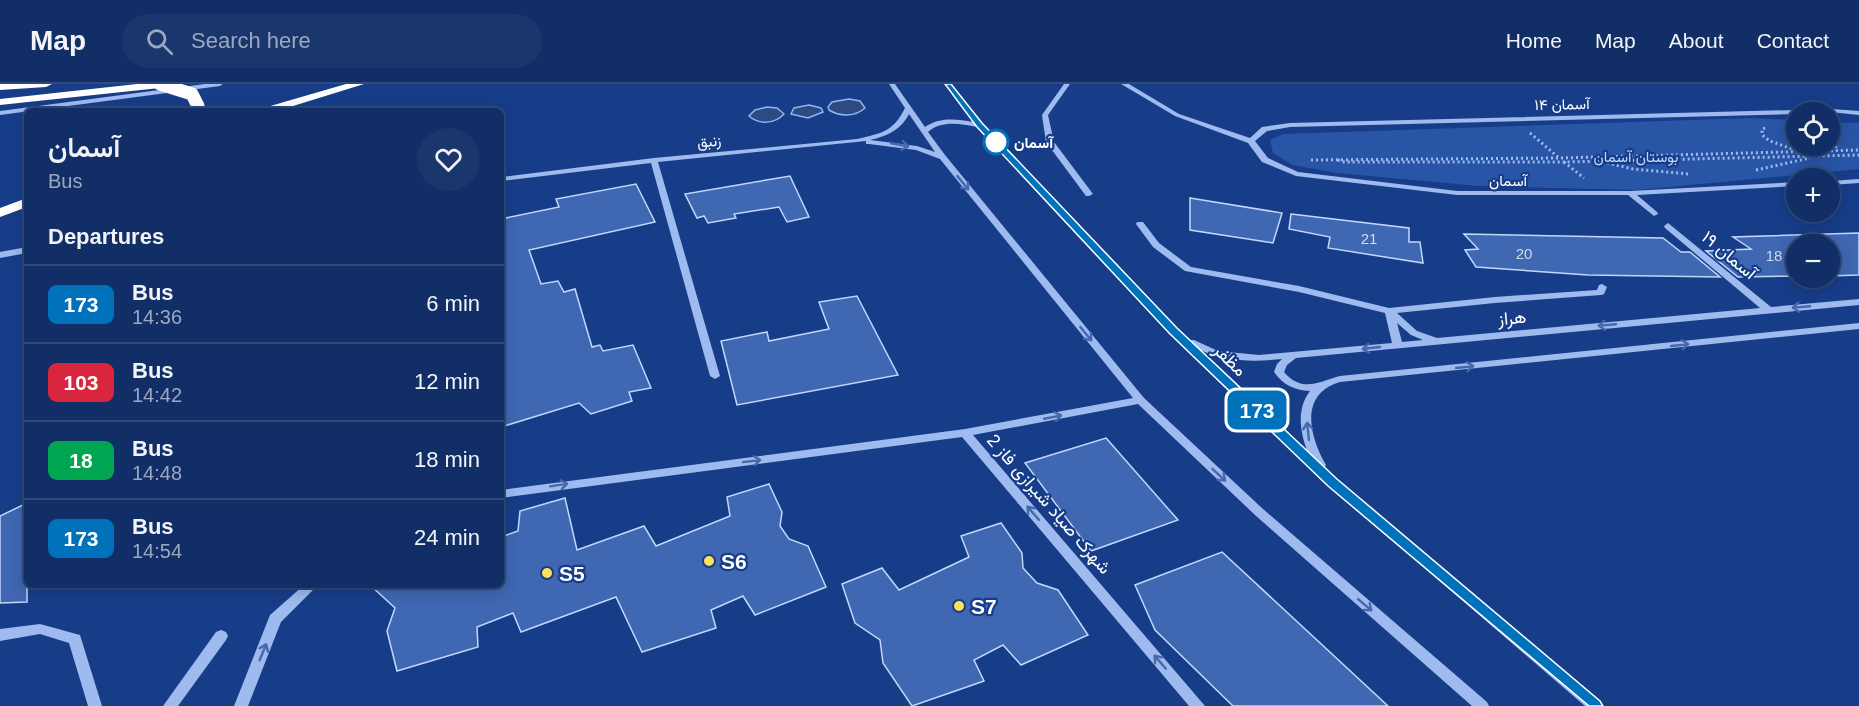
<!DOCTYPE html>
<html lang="en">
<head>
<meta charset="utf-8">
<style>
	:root { --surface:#112e67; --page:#1a366d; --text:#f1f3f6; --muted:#9ca8c0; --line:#304a7b }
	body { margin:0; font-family:Helvetica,Vazirmatn,sans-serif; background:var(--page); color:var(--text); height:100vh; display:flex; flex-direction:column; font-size:22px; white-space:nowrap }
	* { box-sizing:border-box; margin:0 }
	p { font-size:20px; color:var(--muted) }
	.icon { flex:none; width:33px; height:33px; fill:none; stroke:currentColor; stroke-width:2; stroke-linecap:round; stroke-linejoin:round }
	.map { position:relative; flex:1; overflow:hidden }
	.sheet { position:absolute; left:24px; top:24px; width:480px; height:480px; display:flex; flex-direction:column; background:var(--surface); border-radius:9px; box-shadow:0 3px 15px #0003,0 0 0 2px var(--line) }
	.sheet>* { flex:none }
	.badge { padding:0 12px; border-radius:9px; font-size:21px; line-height:39px }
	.tools { position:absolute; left:1786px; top:18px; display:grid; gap:12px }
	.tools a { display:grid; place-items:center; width:54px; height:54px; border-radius:50%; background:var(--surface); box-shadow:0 3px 15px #0003,0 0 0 2px var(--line); font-size:30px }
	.map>.badge { position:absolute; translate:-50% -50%; box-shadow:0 0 0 3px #fff }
	h2 { padding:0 24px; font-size:22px; line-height:54px }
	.round { display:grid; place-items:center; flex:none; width:63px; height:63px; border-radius:32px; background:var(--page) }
	.summary { display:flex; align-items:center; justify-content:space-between; height:102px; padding:0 24px }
	h1 { font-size:28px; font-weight:600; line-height:45px }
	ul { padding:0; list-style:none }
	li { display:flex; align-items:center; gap:18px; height:78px; padding:0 24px; border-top:2px solid var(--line) }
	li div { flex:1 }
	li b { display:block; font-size:22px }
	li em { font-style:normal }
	li .badge { min-width:66px; font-weight:700; text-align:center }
	header { display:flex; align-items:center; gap:36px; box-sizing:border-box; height:84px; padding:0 30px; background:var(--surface); border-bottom:2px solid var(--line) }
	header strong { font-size:28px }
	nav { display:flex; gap:33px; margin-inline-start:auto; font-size:21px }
	.search { width:420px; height:54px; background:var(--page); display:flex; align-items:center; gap:15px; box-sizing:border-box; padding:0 21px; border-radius:33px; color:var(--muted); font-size:22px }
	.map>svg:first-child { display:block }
	.green { fill:#2955a7 }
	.water { fill:#2d4a83; stroke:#91b4f1; stroke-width:1.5 }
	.building { fill:#3f67b2; stroke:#c4d7fa; stroke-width:1.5 }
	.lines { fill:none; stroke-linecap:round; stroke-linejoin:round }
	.path { stroke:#9ebaee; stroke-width:3; stroke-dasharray:2 3; stroke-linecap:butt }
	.minor { fill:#9ebaee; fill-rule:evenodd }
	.highway { fill:#fff; fill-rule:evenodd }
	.highway-bridge { stroke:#fff; stroke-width:13 }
	.oneway { stroke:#4669ac }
	.line { fill:#0072bc; stroke:#fff; stroke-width:1.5 }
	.stop-dot { fill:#fff; stroke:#0072bc; stroke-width:3 }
	.poi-dot { fill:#ffe05b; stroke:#173d89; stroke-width:2 }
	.labels { text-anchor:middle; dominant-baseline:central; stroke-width:4.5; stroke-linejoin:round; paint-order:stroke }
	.far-street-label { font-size:15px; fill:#fff; stroke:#173d89 }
	.far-stop-label { font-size:15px; font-weight:bold; fill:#fff; stroke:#173d89; text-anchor:start }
	.far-park-label { font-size:15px; fill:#c4d7fa; stroke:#173d89 }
	.number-label { font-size:15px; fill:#cfd9ec }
	.street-label { font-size:18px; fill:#fff; stroke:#173d89 }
	.near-poi-label { font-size:21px; font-weight:bold; fill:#fff; stroke:#173d89; text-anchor:start }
</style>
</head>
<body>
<header>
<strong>Map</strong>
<div class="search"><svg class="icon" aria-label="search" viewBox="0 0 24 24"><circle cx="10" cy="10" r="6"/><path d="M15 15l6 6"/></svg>Search here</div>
<nav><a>Home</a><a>Map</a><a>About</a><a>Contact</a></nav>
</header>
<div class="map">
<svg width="1859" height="622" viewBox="0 0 1859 622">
	<rect width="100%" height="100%" fill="#173d89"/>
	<!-- green -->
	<path class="green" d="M1750 34 1797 36V62H1830V38L1859 39V85L1637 106 1479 102 1336 89 1293 81 1273 69 1270 56 1283 50Z"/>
	<!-- water -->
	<g class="water">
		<path d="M849 15 860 17 865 24C855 33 840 33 829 26L828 23 832 18Z"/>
		<path d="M809 21 821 24 823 28 808 34 791 30 794 24Z"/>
		<path d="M767 23 777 24 784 30C775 40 759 41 749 32L755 26Z"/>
	</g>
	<!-- building -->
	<g class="building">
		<path d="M790 92 809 133 787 138 779 123 734 130 736 134 708 139 704 132 697 134 685 110Z"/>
		<path d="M636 100 655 138 529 166 541 200 558 197 564 208 575 205 592 263 600 261 603 267 633 261 651 304 629 308 632 317 591 330 579 319 501 343V135L559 123 556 115Z"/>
		<path d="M1190 114 1282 129 1273 159 1190 146Z"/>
		<path d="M1291 130 1409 144V158H1420L1423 179 1328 164 1330 153 1289 145Z"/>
		<path d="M1859 149V191L1830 192V160H1797V192L1738 193 1706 167 1751 165 1733 153Z"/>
		<path d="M1464 150 1663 154 1681 168H1690L1720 193 1588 191 1476 183 1465 166 1478 165Z"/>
		<path d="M857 212 898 291 737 321 721 257 767 248 769 257 829 245 819 218Z"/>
		<path d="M1106 354 1178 436 1091 467 1025 379Z"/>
		<path d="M769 400 782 428 780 442 789 455 808 462 826 503 755 531 743 512 711 526 716 544 642 568 616 513 521 548 513 529 477 543 478 563 397 587 387 547 395 524 370 501H501V453L518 447 520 427 565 414 577 466 644 442 656 462 730 432 727 413Z"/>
		<path d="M27 419V518L0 519V432Z"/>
		<path d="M1001 439 1022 469 1023 484 1037 499 1058 506 1088 551 1021 581 1003 561 974 576 984 597 912 622 883 579 880 556 855 539 842 500 882 484 899 506 969 473 961 452Z"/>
		<path d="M1222 468 1388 622H1233L1155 546 1135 501Z"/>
	</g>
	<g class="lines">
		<!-- path -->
		<g class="path">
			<path d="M1765 44 1762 45V51L1770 57 1798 67"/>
			<path d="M1530 49 1558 73"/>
			<path d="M1830 54 1836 62 1835 67"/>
			<path d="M1311 76 1559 74 1859 66"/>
			<path d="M1338 76 1344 78H1565L1859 71"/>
			<path d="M1564 78 1584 94"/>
			<path d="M1607 79 1633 85 1689 90"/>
			<path d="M1756 86 1810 74"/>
		</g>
		<!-- minor -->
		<g class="minor">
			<path d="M205 0H223L220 2 0 31V27Z"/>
			<path d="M889 0H895L925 43C940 33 956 35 973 38L945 0H951L981 40 1176 245 1188 256H1194L1218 267 1259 271 1392 259 1385 229 1299 208 1185 187 1153 163 1136 140 1137 138H1143L1159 159 1191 183 1299 202 1389 224 1495 213 1597 206 1599 201 1602 200 1607 203 1604 210 1601 211 1495 219 1397 229 1417 247 1437 254 1760 224 1665 144 1664 142 1668 139 1771 223 1859 215V221L1296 274 1287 281 1284 288C1302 309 1318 298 1340 292L1859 239V245L1340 298C1299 310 1309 352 1326 381L1324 384 1600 618 1602 622H1585L1328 401 1170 249 977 43C960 40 942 36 928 48L945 71 1144 314 1263 425 1487 618 1489 622H1472L1255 431 1138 320 973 351 1205 622H1189L962 353 501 414V406L965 345 1133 314 940 75 916 66 869 60H866V57L658 78 720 292 715 295 710 292 651 79 501 97V93L654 74 857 55C882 49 893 48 905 24ZM909 30 935 68 917 62 870 56C887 52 901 46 909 30ZM1397 239 1411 251 1423 256 1402 258ZM1198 265C1224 278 1254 278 1282 275L1277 280 1274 288C1283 301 1294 306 1310 307 1296 325 1300 349 1308 369Z"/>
			<path d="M1064 0H1070L1048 31 1054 58 1093 110 1089 112H1086L1046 58 1042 31Z"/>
			<path d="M1121 0H1129L1179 30 1250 54 1262 43 1290 39 1832 25 1859 27V31L1830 28H1797V30L1290 43 1267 47 1255 57 1268 74 1298 88 1457 107H1630L1797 98V102L1637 111 1657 128 1658 130 1654 132 1628 111H1457L1296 92 1262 78 1248 59 1175 32Z"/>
			<path d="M1859 95V99L1830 101V97Z"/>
			<path d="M27 163V169L0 174V168Z"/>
			<path d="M304 501H318L281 538 248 622H234L270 531Z"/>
			<path d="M40 540 80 551 102 622H88L69 559 40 550 0 557V545Z"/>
			<path d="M221 546 226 548 228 552 226 556 178 622H163L216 548Z"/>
		</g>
		<!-- highway -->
		<g class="highway">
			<path d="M0 0H52L46 3 0 6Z"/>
			<path d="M137 0H175L169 3 0 21V15Z"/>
			<path d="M346 0H364L277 27H258L260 25Z"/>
			<path d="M27 114V123L0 133V124Z"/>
		</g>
		<!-- highway-bridge -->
		<path class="highway-bridge" d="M160 0 192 10 198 22 196 27"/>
	</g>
	<!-- one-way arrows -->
	<defs><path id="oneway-shaft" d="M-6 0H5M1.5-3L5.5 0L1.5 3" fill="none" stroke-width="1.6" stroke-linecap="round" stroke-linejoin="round" transform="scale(1.5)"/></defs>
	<g class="oneway">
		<use href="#oneway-shaft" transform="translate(900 61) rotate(10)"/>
		<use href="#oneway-shaft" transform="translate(963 99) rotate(51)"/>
		<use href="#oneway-shaft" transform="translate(1801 223) rotate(175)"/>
		<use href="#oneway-shaft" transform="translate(1607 241) rotate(175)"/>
		<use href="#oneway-shaft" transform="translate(1086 250) rotate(51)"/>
		<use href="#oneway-shaft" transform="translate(1680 261) rotate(-6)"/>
		<use href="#oneway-shaft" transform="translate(1371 264) rotate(174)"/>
		<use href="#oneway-shaft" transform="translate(1465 283) rotate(-6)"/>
		<use href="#oneway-shaft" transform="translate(1053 333) rotate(-11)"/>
		<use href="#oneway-shaft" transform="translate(1308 347) rotate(-96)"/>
		<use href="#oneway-shaft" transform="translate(752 377) rotate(-7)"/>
		<use href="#oneway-shaft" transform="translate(1219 391) rotate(43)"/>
		<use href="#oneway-shaft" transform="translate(559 401) rotate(-9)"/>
		<use href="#oneway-shaft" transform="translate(1033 429) rotate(-131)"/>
		<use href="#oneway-shaft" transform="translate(1365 521) rotate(41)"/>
		<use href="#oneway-shaft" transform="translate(263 568) rotate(-68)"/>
		<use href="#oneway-shaft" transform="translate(1160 578) rotate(-131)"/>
	</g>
	<!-- line -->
	<path class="line" d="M945 0H951L982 39 1177 244 1337 395 1600 617 1603 622H1589L1328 402 1169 249 977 43Z"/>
	<!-- markers -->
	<circle class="stop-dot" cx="996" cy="58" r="12"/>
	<g class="poi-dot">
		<circle cx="709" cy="477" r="6"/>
		<circle cx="547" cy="489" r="6"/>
		<circle cx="959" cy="522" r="6"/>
	</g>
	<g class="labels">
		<!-- far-street labels -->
		<g class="far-street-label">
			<text transform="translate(1562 20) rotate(-1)">آسمان ۱۴</text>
			<text transform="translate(709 57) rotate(-5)">زنبق</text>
			<text x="1508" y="96">آسمان</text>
		</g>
		<!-- far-stop labels -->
		<g class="far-stop-label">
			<text x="1014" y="58">آسمان</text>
		</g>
		<!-- far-park labels -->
		<g class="far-park-label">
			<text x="1636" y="72">بوستان آسمان</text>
		</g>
		<!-- number labels -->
		<g class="number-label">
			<text x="1369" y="154">21</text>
			<text x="1524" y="169">20</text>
			<text x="1774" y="171">18</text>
		</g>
		<!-- street labels -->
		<g class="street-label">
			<text transform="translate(1729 171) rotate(40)">آسمان ۱۹</text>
			<text transform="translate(1512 234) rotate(-5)">هراز</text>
			<text transform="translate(1230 276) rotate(44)">مظفر</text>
			<text transform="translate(1049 420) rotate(49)">شهرک صیاد شیرازی فاز 2</text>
		</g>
		<!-- near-poi labels -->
		<g class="near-poi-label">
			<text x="721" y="477">S6</text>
			<text x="559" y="489">S5</text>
			<text x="971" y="522">S7</text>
		</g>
	</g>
</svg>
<div class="tools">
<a><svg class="icon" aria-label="locate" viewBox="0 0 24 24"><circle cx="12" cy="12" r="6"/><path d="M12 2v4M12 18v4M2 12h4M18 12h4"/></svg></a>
<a>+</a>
<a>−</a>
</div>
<b class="badge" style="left:1257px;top:326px;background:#0072bc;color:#fff">173</b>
<section class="sheet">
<div class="summary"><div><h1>آسمان</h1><p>Bus</p></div><a class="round"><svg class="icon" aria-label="heart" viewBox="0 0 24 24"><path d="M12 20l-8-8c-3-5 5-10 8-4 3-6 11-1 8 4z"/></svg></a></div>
<h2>Departures</h2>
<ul>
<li><span class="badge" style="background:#0072bc;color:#fff">173</span><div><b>Bus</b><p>14:36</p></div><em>6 min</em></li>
<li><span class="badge" style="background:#d7263d;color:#fff">103</span><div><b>Bus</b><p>14:42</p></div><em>12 min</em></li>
<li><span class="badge" style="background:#00a651;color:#fff">18</span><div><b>Bus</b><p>14:48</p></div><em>18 min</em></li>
<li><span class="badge" style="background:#0072bc;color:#fff">173</span><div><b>Bus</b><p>14:54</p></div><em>24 min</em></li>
</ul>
</section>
</div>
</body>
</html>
